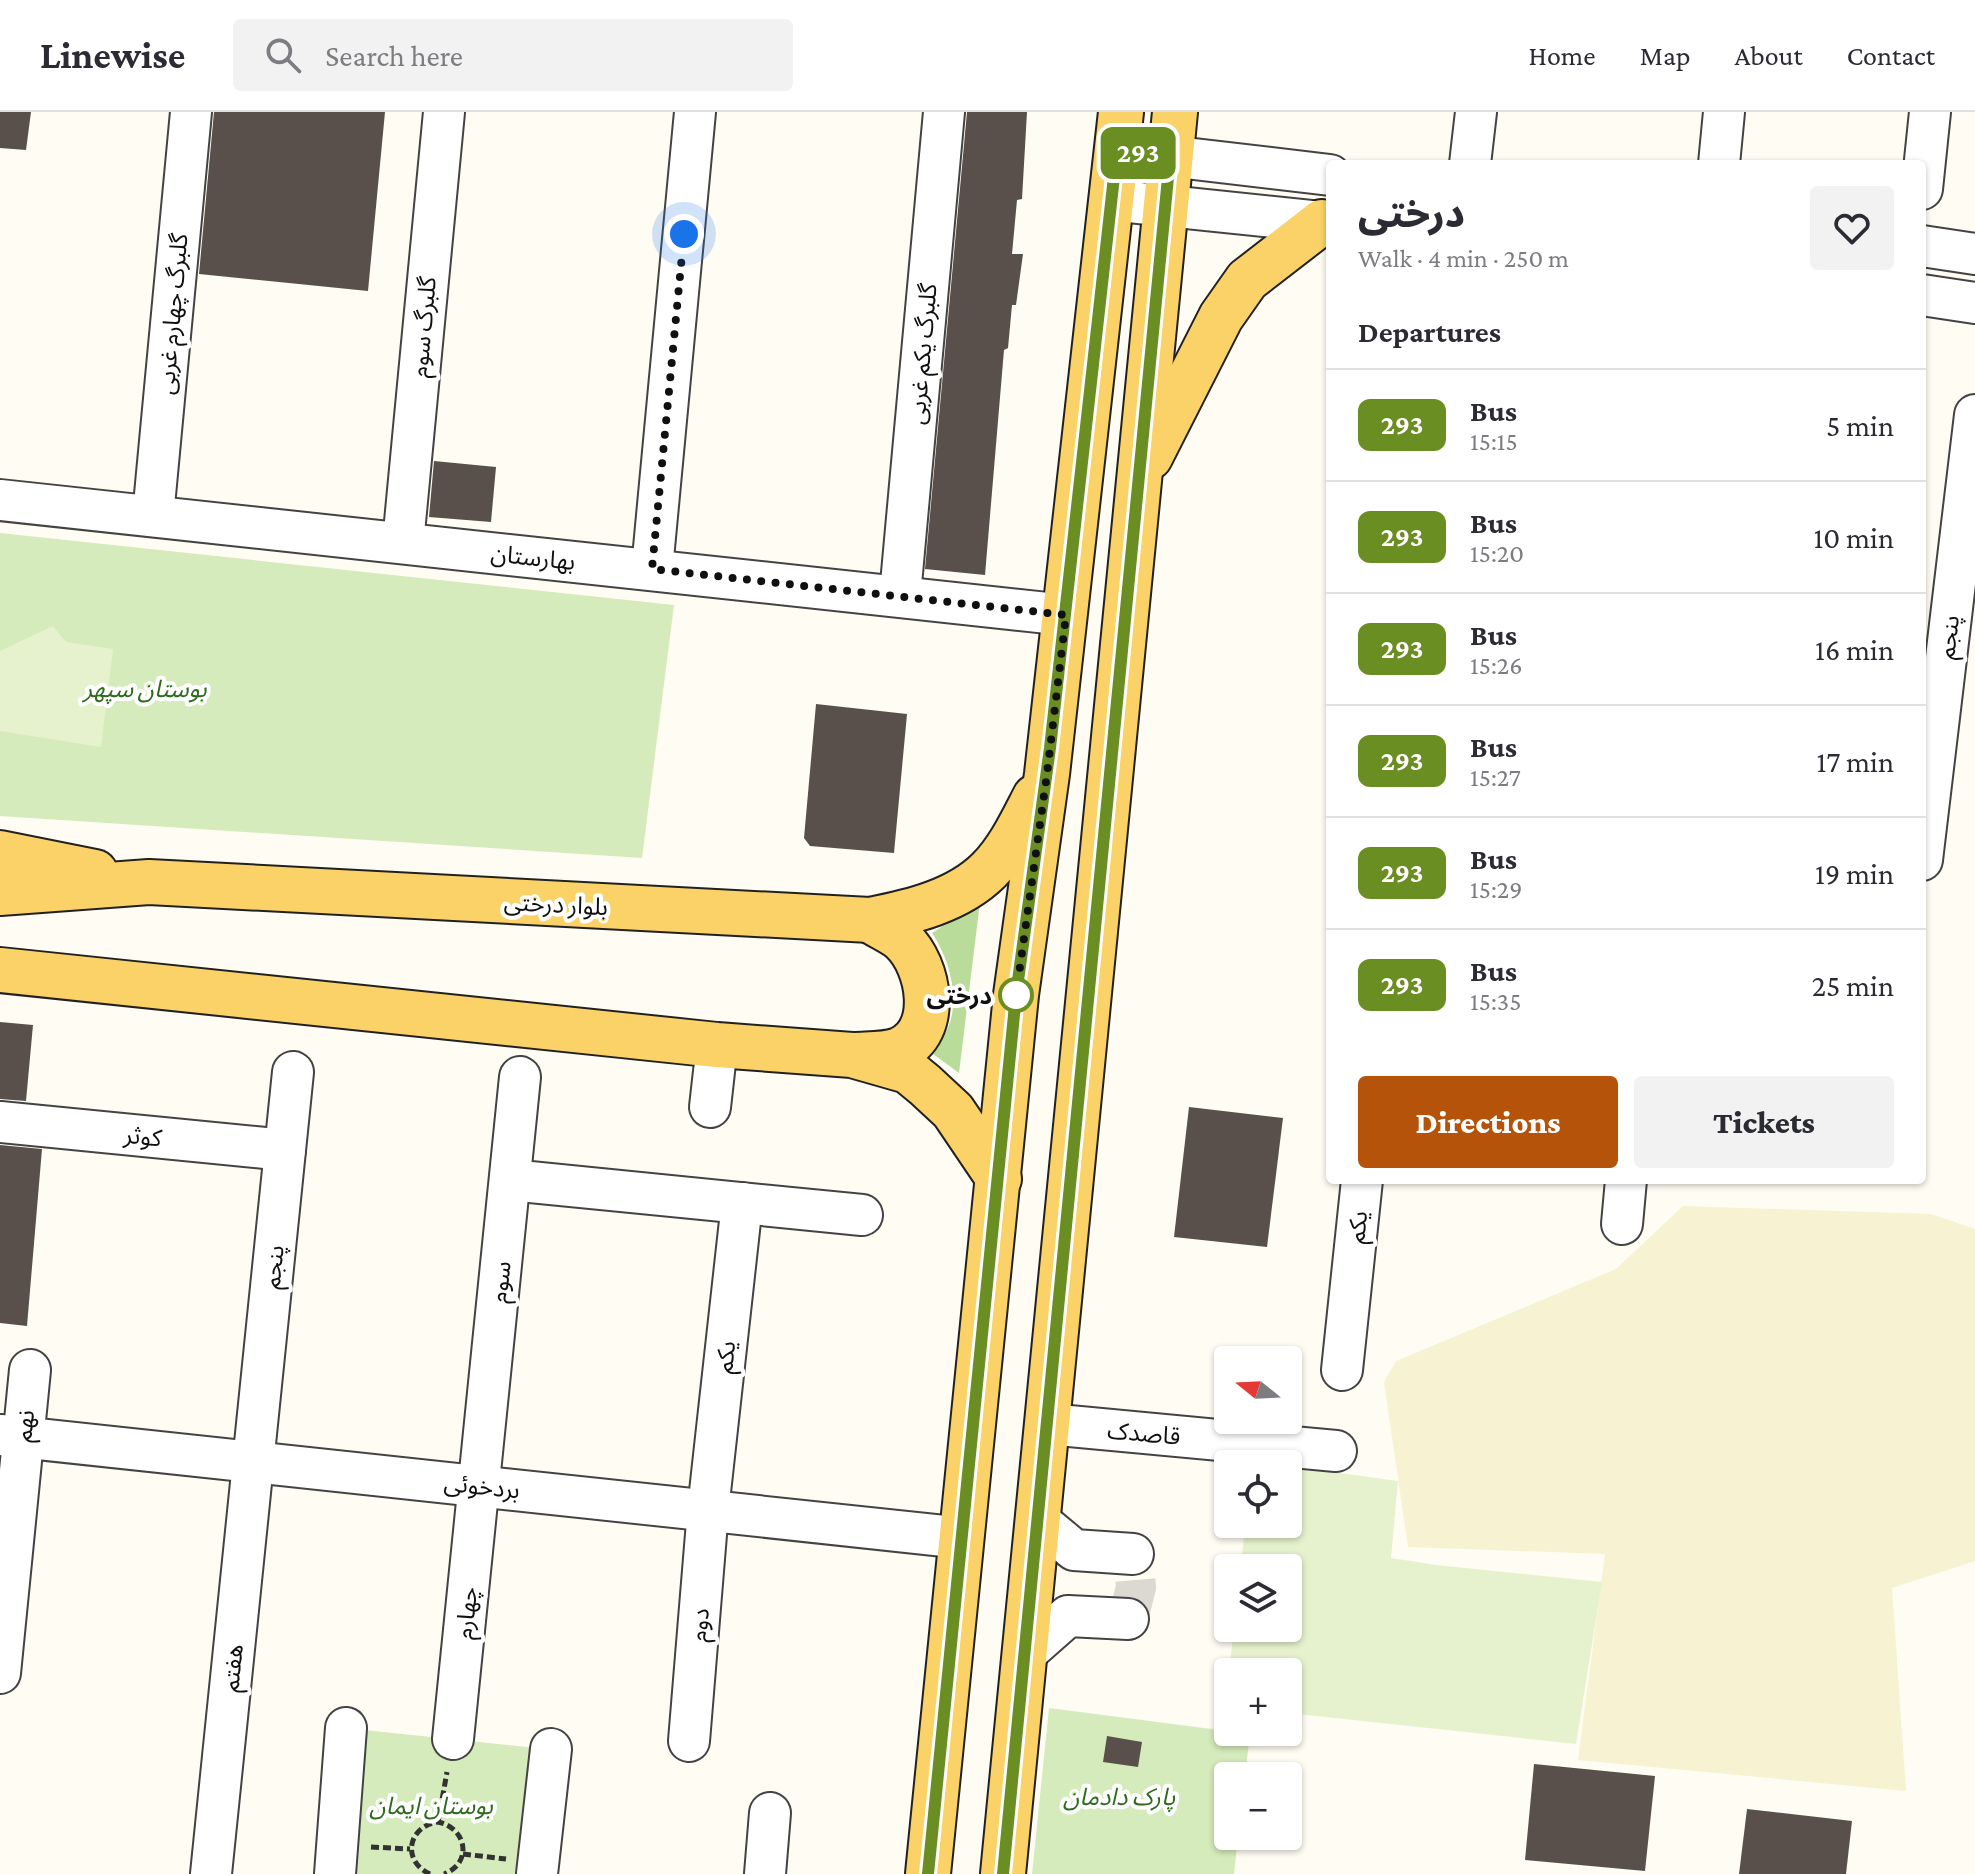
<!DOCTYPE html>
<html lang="en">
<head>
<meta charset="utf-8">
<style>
	:root { --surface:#fff; --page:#f2f2f3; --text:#2b2b33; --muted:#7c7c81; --line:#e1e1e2; --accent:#b45309 }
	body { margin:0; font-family:"Crimson Pro","Noto Sans Arabic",serif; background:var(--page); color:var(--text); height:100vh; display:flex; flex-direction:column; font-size:30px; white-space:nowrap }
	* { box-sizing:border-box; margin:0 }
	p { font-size:26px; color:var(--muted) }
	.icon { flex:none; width:44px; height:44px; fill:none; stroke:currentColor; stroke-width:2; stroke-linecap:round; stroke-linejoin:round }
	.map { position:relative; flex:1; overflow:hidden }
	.panel { position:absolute; left:1326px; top:48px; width:600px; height:1024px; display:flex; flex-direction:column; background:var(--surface); border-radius:8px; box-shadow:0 2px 6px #0004 }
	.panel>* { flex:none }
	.badge { padding:0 16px; border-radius:12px; font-size:28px; line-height:52px }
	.needle { width:52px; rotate:288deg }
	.tools { position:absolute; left:1214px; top:1234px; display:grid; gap:16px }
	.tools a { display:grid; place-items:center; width:88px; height:88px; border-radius:8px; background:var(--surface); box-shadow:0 2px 6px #0004; font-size:40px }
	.you { position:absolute; width:40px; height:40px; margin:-20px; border:6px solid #fff; border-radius:50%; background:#1a73e8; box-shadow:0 0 0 12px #1a73e833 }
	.map>.badge { position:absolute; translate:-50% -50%; box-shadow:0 0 0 4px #fff }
	h2 { padding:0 32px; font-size:30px; line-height:72px }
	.round { display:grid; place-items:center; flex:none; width:84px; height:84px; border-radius:8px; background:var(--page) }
	.overview { display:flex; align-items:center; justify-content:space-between; height:136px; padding:0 32px }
	h1 { font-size:38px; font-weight:800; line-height:60px }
	.primary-button { display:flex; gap:16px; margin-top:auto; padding:16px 32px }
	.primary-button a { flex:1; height:92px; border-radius:8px; background:var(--accent); color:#fff; font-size:32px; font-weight:800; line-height:92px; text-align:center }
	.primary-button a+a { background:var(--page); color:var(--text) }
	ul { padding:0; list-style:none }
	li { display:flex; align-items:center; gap:24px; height:112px; padding:0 32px; border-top:2px solid var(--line) }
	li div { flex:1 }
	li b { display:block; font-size:30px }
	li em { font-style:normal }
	li .badge { min-width:88px; font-weight:700; text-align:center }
	header { display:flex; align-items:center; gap:48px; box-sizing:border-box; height:112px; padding:0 40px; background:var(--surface); border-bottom:2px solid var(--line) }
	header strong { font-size:38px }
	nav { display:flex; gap:44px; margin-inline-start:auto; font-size:28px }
	.search { width:560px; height:72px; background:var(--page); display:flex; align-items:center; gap:20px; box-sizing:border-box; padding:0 28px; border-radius:8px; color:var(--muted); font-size:30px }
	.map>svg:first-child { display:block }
	.farmland { fill:#f6f2d2 }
	.green { fill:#d5ebbb }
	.forest { fill:#badc9a }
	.pitch { fill:#e6f2cd }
	.building { fill:#59504c }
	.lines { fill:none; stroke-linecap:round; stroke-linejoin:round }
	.minor-tunnel { stroke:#dbd9d1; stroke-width:40; stroke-dasharray:40 20; stroke-linecap:butt }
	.minor-casing { stroke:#434343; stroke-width:44 }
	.major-casing { stroke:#212121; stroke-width:48 }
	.path { stroke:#323232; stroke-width:5; stroke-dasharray:8 4; stroke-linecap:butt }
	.minor { stroke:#fff; stroke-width:40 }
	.major { stroke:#fad267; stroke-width:44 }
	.line-casing { stroke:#fff; stroke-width:18 }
	.line { stroke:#6b8e23; stroke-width:12 }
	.walk { stroke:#101010; stroke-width:8; stroke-dasharray:0 14.4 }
	.stop-dot { fill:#fff; stroke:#6b8e23; stroke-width:4 }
	.labels { text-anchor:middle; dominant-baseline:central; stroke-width:8; stroke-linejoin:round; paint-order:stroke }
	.street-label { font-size:24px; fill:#101010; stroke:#fff }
	.park-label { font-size:24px; font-style:italic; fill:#306a1e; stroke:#fff }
	.stop-label { font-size:24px; font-weight:bold; fill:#101010; stroke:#fff; text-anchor:end }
</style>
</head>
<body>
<header>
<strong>Linewise</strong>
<div class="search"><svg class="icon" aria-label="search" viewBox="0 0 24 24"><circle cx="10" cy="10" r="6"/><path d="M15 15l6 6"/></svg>Search here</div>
<nav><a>Home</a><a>Map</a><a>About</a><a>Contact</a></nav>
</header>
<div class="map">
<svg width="1975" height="1762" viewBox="0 0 1975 1762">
	<rect width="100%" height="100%" fill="#fffcf3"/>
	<!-- farmland -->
	<path class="farmland" d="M1683 1094 1931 1102 1975 1117V1449L1892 1476 1906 1679 1578 1648 1605 1442 1408 1435 1384 1270 1396 1249 1616 1157Z"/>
	<!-- green -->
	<g class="green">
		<path d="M0 421 674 493 642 746 0 704Z"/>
		<path d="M1049 1596 1250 1622 1245 1664H1228V1724H1238L1234 1762H1032Z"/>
		<path d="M364 1618 537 1636 525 1762H354Z"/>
	</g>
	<!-- forest -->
	<path class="forest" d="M980 790 959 961 933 942C939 931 948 919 951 907 958 878 948 845 932 821Z"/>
	<!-- pitch -->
	<g class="pitch">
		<path d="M53 514 66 530 113 537 101 635 0 619V539Z"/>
		<path d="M1288 1354 1398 1369 1391 1446 1436 1453 1602 1470 1576 1632 1288 1601V1560H1229L1234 1516H1288V1456H1241L1245 1412H1288Z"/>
	</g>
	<!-- building -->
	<g class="building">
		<path d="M0 0H31L26 38 0 36Z"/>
		<path d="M214 0H385L368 179 199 162Z"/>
		<path d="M967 0H1027L1022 87 1017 88 1012 142H1023L1016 193H1012L1008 236 1004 238 985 463 925 457Z"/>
		<path d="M434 349 496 355 491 410 429 405Z"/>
		<path d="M816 592 907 602 894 741 810 734 804 726Z"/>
		<path d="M0 910 33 913 26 989 0 987Z"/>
		<path d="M1189 995 1283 1006 1267 1135 1174 1125Z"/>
		<path d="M0 1033 42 1037 27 1214 0 1211Z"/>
		<path d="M1107 1624 1142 1630 1138 1655 1103 1650Z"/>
		<path d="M1534 1652 1655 1664 1645 1759 1525 1748Z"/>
		<path d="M1747 1697 1852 1709 1846 1762H1739Z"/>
	</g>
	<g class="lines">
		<!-- minor-tunnel -->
		<path class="minor-tunnel" d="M1128 1507 1136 1475 1133 1442"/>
		<defs>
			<g id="minor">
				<path d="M1117 38 1330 63"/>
				<path d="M1470 52 1476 0"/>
				<path d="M1719 52 1724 0"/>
				<path d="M1922 77 1930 0"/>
				<path d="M1110 88 1330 111"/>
				<path d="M1922 134 1975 142"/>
				<path d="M1922 183 1975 191"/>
				<path d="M0 388 1066 503"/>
				<path d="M153 404 191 0"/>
				<path d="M403 431 444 0"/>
				<path d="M652 457 695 0"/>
				<path d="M900 483 944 0"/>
				<path d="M1922 748 1975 303"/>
				<path d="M710 995 717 933"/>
				<path d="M0 1010 285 1038"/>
				<path d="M510 1068 862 1103"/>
				<path d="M1622 1112 1626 1068"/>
				<path d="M1342 1258 1362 1068"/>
				<path d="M1048 1312 1336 1339"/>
				<path d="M0 1323 963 1426"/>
				<path d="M1038 1408 1074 1438 1133 1442"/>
				<path d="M1026 1541 1068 1504 1128 1507"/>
				<path d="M0 1561 30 1258"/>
				<path d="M453 1627 520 965"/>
				<path d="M689 1629 708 1398 742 1091"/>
				<path d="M211 1762 293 960"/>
				<path d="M335 1762 346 1616"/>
				<path d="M537 1762 551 1637"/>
				<path d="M765 1762 770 1701"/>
			</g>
			<g id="major">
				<path d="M1150 345 1221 205 1247 168 1322 110"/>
				<path d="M0 741 95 760"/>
				<path d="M0 781 149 770 870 808C911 800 958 789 989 758 1009 738 1022 710 1035 685"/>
				<path d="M0 858 717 933 852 943 908 959 925 973 953 999 999 1067"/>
				<path d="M854 943C868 942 886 943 899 938 941 920 930 854 902 828 893 820 880 815 870 808"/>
				<path d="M928 1762 1016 883 1047 662 1121 0"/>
				<path d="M1003 1762 1175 0"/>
			</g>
		</defs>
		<!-- minor casing -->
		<use href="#minor" class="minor-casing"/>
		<!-- major casing -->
		<use href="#major" class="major-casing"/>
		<!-- path -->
		<g class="path">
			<path d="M438 1710 447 1660"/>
			<path d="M371 1735 410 1737"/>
			<path d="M463 1742 506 1747"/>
			<path d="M430 1762C401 1749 408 1714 438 1710 467 1716 473 1751 444 1762"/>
		</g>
		<!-- minor -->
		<use href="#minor" class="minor"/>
		<!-- major -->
		<use href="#major" class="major"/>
	</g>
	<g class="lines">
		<defs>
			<path id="line" d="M928 1762 1016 883 1050 636 1117 38 1170 45 1003 1762"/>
		</defs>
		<!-- line casing -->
		<use href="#line" class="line-casing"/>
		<!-- line -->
		<use href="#line" class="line"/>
		<!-- walk -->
		<path class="walk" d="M684 122 652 457 1066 503 1047 662 1016 883"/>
	</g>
	<!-- markers -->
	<circle class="stop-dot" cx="1016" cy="883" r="16"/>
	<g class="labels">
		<!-- street labels -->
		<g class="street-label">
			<text transform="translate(172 202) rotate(-85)">گلبرگ چهارم غربی</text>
			<text transform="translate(423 215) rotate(-85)">گلبرگ سوم</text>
			<text transform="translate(922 242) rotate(-85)">گلبرگ یکم غربی</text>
			<text transform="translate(533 445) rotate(6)">بهارستان</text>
			<text transform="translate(1948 525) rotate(-83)">پنجم</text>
			<text transform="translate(556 792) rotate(3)">بلوار درختی</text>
			<text transform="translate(143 1024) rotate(6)">کوثر</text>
			<text transform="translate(1357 1115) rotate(-84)">یکم</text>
			<text transform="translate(273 1155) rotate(-84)">پنجم</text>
			<text transform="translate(500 1170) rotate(-84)">سوم</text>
			<text transform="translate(725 1245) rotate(-84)">یکم</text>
			<text transform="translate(24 1314) rotate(-84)">نهم</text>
			<text transform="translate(1144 1321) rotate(5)">قاصدک</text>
			<text transform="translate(482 1374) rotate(6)">بردخوئی</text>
			<text transform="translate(466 1501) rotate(-84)">چهارم</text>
			<text transform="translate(699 1513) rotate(-85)">دوم</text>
			<text transform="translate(232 1556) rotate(-84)">هفتم</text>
		</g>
		<!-- park labels -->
		<g class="park-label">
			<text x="145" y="576">بوستان سپهر</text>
			<text x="1119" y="1684">پارک دادمان</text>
			<text x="431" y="1693">بوستان ایمان</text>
		</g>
		<!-- stop labels -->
		<g class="stop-label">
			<text x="992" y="883">درختی</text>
		</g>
	</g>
</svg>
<div class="tools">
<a><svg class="needle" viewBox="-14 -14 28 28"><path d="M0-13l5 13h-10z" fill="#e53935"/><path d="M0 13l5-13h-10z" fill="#7c7c81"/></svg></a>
<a><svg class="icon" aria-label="locate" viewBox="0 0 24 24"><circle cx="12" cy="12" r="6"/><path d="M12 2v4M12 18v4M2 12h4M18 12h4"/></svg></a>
<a><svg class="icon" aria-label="layers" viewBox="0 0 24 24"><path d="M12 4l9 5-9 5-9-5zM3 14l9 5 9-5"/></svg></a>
<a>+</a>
<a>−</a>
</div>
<div class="you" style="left:684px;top:122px"></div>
<b class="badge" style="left:1138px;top:41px;background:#6b8e23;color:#fff">293</b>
<section class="panel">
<div class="overview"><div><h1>درختی</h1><p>Walk · 4 min · 250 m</p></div><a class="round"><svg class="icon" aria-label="heart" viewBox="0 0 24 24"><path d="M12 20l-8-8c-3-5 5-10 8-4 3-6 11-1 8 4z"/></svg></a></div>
<h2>Departures</h2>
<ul>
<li><span class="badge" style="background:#6b8e23;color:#fff">293</span><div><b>Bus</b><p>15:15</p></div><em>5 min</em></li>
<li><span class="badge" style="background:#6b8e23;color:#fff">293</span><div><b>Bus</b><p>15:20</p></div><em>10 min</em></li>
<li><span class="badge" style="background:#6b8e23;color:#fff">293</span><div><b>Bus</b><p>15:26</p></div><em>16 min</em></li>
<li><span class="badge" style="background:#6b8e23;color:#fff">293</span><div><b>Bus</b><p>15:27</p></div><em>17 min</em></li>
<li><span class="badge" style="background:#6b8e23;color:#fff">293</span><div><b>Bus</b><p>15:29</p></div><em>19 min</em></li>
<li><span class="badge" style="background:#6b8e23;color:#fff">293</span><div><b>Bus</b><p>15:35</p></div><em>25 min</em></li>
</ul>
<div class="primary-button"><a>Directions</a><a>Tickets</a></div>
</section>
</div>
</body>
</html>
